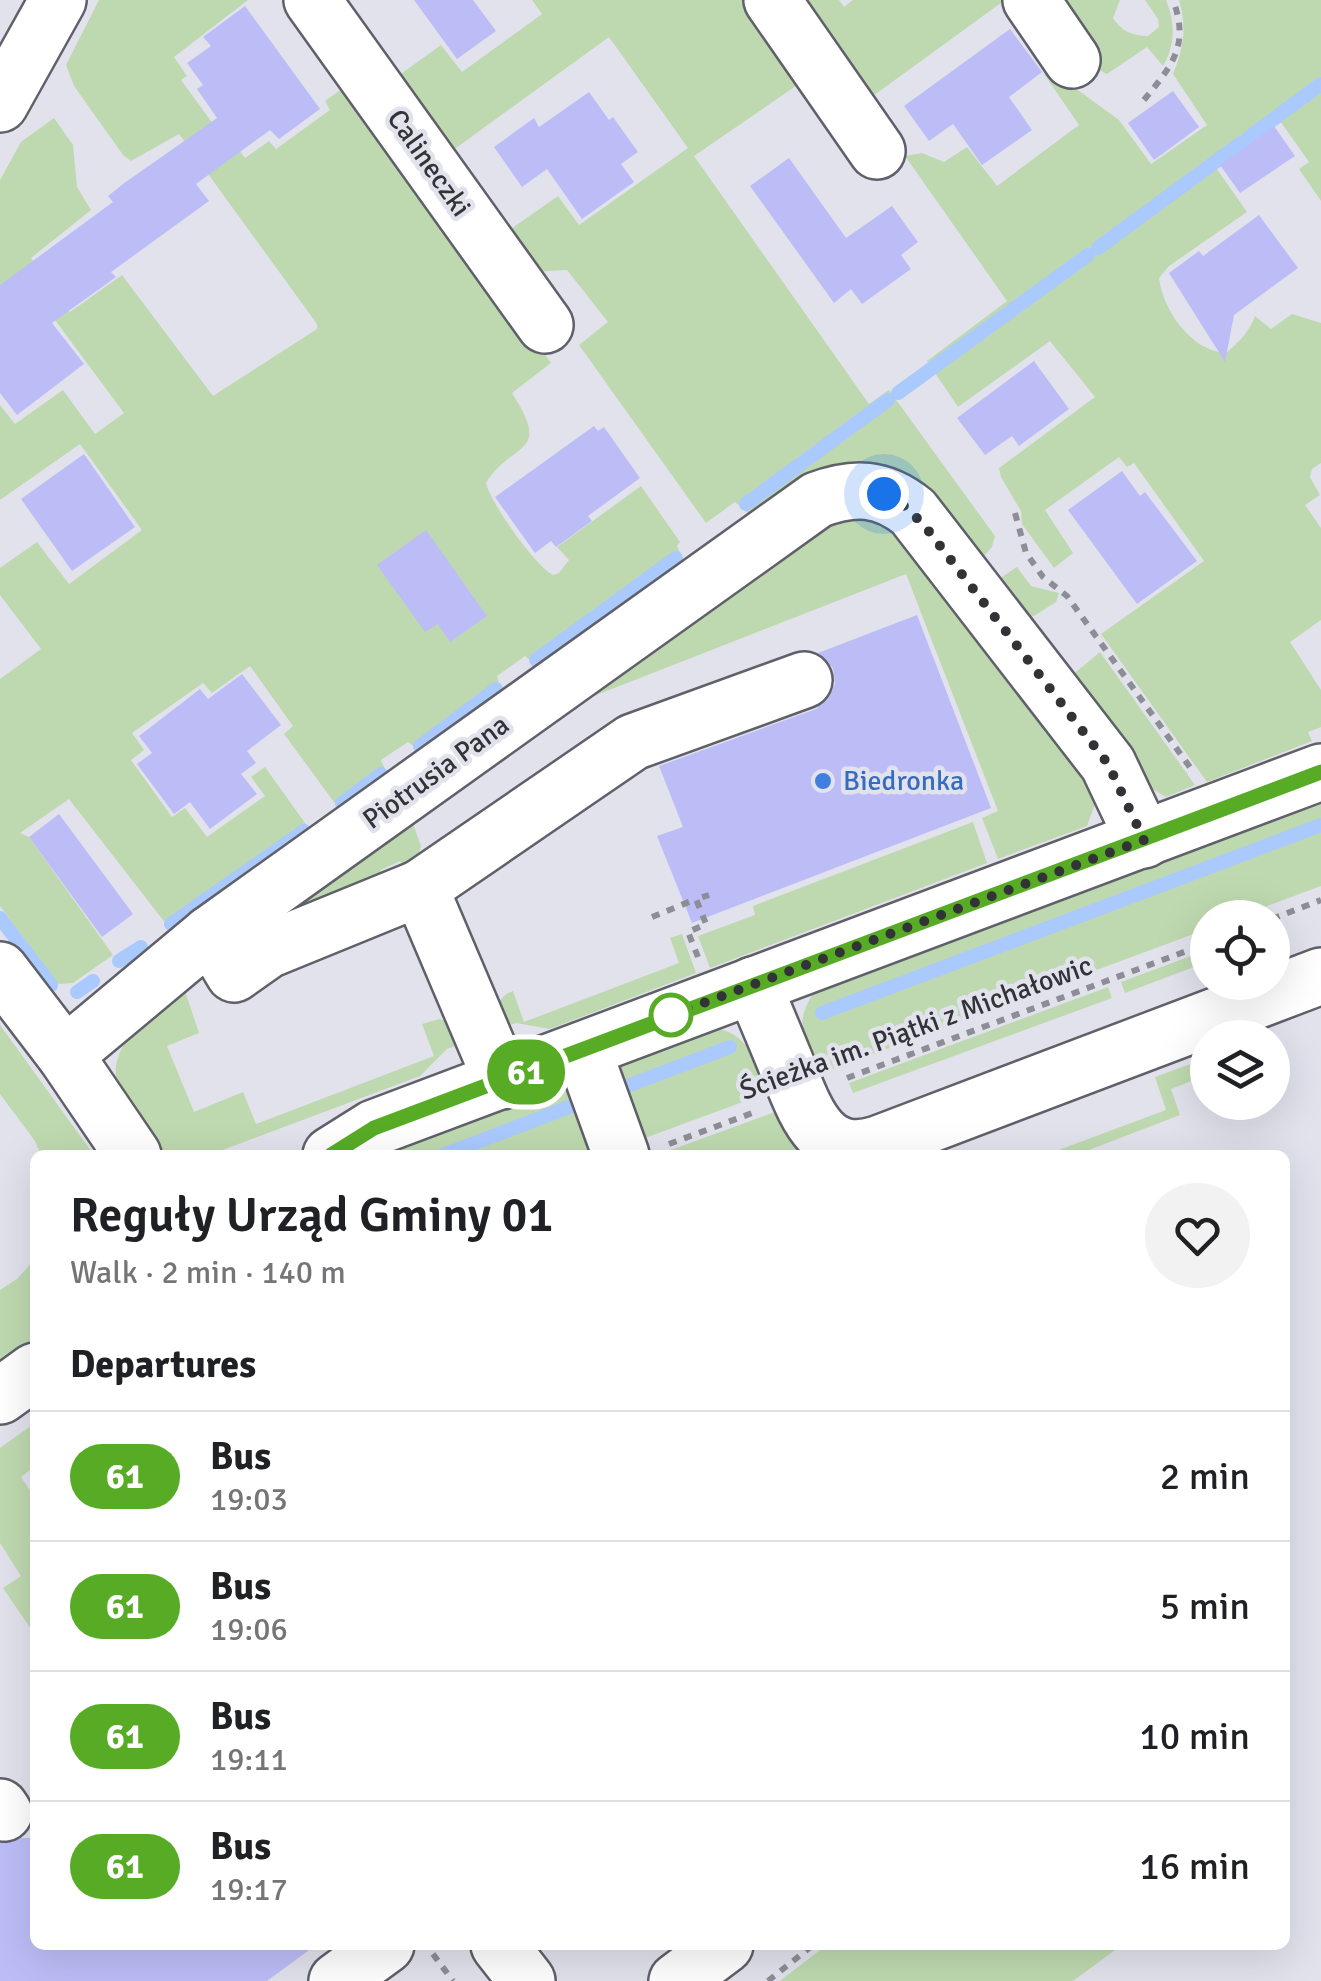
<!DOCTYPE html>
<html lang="en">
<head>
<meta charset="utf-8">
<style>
	:root { --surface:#fff; --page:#f2f2f2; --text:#202124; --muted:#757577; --line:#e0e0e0 }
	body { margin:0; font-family:Signika,sans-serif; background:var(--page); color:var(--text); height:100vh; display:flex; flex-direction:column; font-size:38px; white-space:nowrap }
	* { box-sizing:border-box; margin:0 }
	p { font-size:32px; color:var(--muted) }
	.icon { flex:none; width:55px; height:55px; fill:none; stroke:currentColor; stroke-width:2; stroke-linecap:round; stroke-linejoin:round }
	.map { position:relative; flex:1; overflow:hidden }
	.drawer { position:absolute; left:30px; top:1150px; width:1260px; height:800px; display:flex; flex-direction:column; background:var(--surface); border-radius:15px; box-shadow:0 10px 40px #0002 }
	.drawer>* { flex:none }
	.badge { padding:0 20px; border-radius:32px; font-size:35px; line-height:65px }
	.tools { position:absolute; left:1190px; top:900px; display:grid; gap:20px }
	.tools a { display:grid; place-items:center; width:100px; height:100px; border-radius:50%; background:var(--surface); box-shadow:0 10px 40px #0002; font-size:50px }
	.you { position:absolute; width:50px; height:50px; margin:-25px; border:8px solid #fff; border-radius:50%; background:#1a73e8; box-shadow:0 0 0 15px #1a73e833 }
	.map>.badge { position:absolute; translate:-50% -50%; box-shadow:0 0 0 5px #fff }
	h2 { padding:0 40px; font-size:38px; line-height:90px }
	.round { display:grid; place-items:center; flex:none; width:105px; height:105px; border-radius:52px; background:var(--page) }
	.overview { display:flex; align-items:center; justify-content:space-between; height:170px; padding:0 40px }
	h1 { font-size:48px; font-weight:600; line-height:75px }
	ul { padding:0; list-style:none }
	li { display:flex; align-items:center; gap:30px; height:130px; padding:0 40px; border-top:2px solid var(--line) }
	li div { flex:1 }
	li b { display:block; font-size:38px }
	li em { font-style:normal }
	li .badge { min-width:110px; font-weight:700; text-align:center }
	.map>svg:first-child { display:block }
	.green { fill:#bed9b0 }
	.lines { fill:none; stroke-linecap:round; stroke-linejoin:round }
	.stream { stroke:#aac9fd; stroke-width:14 }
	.building { fill:#bcbdf7 }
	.minor-casing { stroke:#60606a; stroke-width:60 }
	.path { stroke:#8d8d95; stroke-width:6; stroke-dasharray:8 8; stroke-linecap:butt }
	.minor { stroke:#fff; stroke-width:55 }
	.line-casing { stroke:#fff; stroke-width:22 }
	.line { stroke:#58ac25; stroke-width:15 }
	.walk { stroke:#323337; stroke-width:10; stroke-dasharray:0 18 }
	.shop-dot { fill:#3f7fe0; stroke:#e2e2ed; stroke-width:4 }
	.stop-dot { fill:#fff; stroke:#58ac25; stroke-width:5 }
	.labels { text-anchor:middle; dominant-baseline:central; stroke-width:9; stroke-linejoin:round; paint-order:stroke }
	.street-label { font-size:28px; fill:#323337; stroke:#e2e2ed }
	.shop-label { font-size:28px; fill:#366cbe; stroke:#e2e2ed; text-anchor:start }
</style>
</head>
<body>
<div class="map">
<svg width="1321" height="1981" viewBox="0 0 1321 1981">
	<rect width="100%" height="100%" fill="#e2e2ed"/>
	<!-- green -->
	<g class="green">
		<path d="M99 0H248L174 57 187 76 181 80 222 136 227 133 245 158 269 141 276 149 330 110 325 101 350 83 551 363 512 393C553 457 512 440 486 483 490 502 535 566 553 575L559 573 569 560 557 547 641 486 680 542 677 546 684 561 683 570 539 668 525 656 497 676 503 698 424 754 408 742 381 760 388 776 339 809 284 734 293 726 250 666 212 693 203 683 132 733 144 750 131 760 172 817 185 808 207 837 265 796 251 777 265 767 310 830 173 933 69 799 20 833 29 837 113 955 73 983 58 984 0 906V679L41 649 0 595V568L37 542 69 584 142 530 80 444 0 500V405L15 424 63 390 95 434 124 413 55 320 0 309V180L21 142 54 118 73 145 77 187 91 210 31 258 70 312 122 275 213 396 317 329V324L179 134 131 161 123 155 74 86 66 65Z"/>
		<path d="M532 0H751L806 79 694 156 869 404 889 390 995 536 992 547 984 556H978L928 501 750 515 735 502 706 523 579 345 608 322 567 270 527 272 501 236 558 196 579 225 688 148 609 37 445 156 391 81 441 45 462 72 542 14Z"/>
		<path d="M795 0H839L844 7 853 0H1005L866 101Z"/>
		<path d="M1047 0H1120L1113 18C1121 31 1133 36 1148 36L1159 27 1158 19 1145 0H1166C1175 22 1176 45 1163 66L1147 47 1107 74 1093 67Z"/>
		<path d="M1179 0H1321V201L1299 169 1309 162 1278 118 1214 165 1247 212 1169 266 1159 278C1163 310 1191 351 1226 353 1239 342 1249 332 1255 316L1271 329 1292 314 1321 323V463L1312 469 1310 477 1320 495 1305 505 1321 528V620L1290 642 1321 690V727L1308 732 1312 741 1207 782 1101 634 1204 561 1134 463 1127 467 1119 457 1045 510 1073 553 1054 568 1022 524 1021 511 1001 477 999 468 1095 397 1050 341 958 407 927 361 1007 301 905 156 922 153 944 162 967 147 997 186 1079 125 1044 74 1058 64 1075 88 1119 120 1151 164 1207 125 1173 74C1184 47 1187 28 1179 0Z"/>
		<path d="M833 510 894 520 1098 796 1087 826 998 859 982 818 998 811 906 574 581 701 413 824 421 846 418 856 404 867 400 861 381 870 383 877 373 882 370 876 359 881 362 888 272 932 264 915Z"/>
		<path d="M1017 567 1031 586 1059 593 1056 602 1034 616 1026 617 998 593 1002 577Z"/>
		<path d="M1100 652 1195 785 1166 797 1142 783 1065 681Z"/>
		<path d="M1321 795V886L1238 917 1208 918 1207 929 1051 987 1047 980 1030 986 1032 995 820 1074C805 1040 792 1026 814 992L812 988Z"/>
		<path d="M973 822 987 863 710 968 698 936 755 915 753 906Z"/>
		<path d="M682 934 696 973 550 1029 516 1023 503 1027 495 1006 506 994 513 991 524 1022 679 963 670 938Z"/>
		<path d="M1207 950V962L1125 993 1121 982Z"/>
		<path d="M183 985 199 1033 167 1046 194 1112 243 1092 256 1124 434 1056 422 1024 439 1019 453 1023 458 1045 447 1049 420 1076 209 1155H154C143 1135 129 1114 120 1093 100 1046 154 1012 183 985Z"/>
		<path d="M1108 987 1112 998 853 1093 849 1083Z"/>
		<path d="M0 1025 94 1155H41L35 1141 0 1094Z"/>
		<path d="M716 1028C750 1035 757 1064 770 1092L634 1142 618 1071 623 1062Z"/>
		<path d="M1207 1058V1075L1171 1089 1180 1115 1076 1155H1045L1166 1110 1155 1077Z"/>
		<path d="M557 1086 569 1090 602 1155H369Z"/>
		<path d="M783 1109 802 1155H657Z"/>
		<path d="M35 1259V1344L0 1370V1290L17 1279Z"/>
		<path d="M35 1423V1466L21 1477 35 1498V1635L3 1588 21 1576 0 1543V1448Z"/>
		<path d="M821 1945H1122L1073 1981H780L820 1950Z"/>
	</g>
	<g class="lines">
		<!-- stream -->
		<g class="stream">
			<path d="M1248 138 1321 84"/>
			<path d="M1098 248 1241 143"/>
			<path d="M898 393 1088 255"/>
			<path d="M746 504 888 400"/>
			<path d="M536 660 676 558"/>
			<path d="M420 746 496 689"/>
			<path d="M342 803 381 774"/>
			<path d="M0 918 51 985"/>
			<path d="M171 924 304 831"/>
			<path d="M119 961 141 947"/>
			<path d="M77 992 93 981"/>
			<path d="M822 1013 1321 825"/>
			<path d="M622 1088 730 1047"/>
			<path d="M443 1155 577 1104"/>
		</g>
	</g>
	<!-- building -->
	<g class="building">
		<path d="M414 0H473L496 31 457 59Z"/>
		<path d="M245 6 320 109 279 139 270 130 196 184 209 201 111 272 116 277 52 323 84 364 17 415 0 393V285L113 202 108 196 123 184 217 118 197 89 203 85 187 63 211 46 203 37Z"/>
		<path d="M1010 29 1042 72 1009 97 1032 130 982 165 953 124 929 141 904 106Z"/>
		<path d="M1173 91 1199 127 1154 160 1128 123Z"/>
		<path d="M589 92 609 120 613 117 638 152 621 164 634 182 582 219 547 169 522 187 494 147 534 118 539 127Z"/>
		<path d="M1274 126 1295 156 1240 193 1220 165Z"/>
		<path d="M789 158 846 238 892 206 918 242 901 255 911 269 862 304 851 289 834 303 750 186Z"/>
		<path d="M1259 215 1298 268 1234 315 1225 362 1169 273 1199 251 1203 256Z"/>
		<path d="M1034 361 1069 409 1019 446 1012 436 985 455 957 418Z"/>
		<path d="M594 426 598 431 604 427 640 478 588 516 592 521 556 547 551 541 535 553 495 497Z"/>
		<path d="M84 454 135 527 72 571 21 499Z"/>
		<path d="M1122 471 1140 496 1145 492 1197 561 1137 604 1068 510Z"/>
		<path d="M426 530 487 616 450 642 438 624 425 632 377 565Z"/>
		<path d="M917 615 991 808 692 923 657 836 683 827 659 766 816 709 828 699 835 684 833 668 818 653Z"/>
		<path d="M242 674 281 725 247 751 256 763 241 774 257 794 210 829 190 802 174 814 137 764 152 753 139 736 200 689 208 699Z"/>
		<path d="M59 814 133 914 102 937 29 837Z"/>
		<path d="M22 1838H35V1945H316L267 1981H0V1843Z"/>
	</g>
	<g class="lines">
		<defs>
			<g id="minor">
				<path d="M312 0 545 325"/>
				<path d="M772 0 877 151"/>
				<path d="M1031 0 1072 60"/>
				<path d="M0 104 58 0"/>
				<path d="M420 888 633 742 804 680"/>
				<path d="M210 934 234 974 268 950 420 888 502 1081"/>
				<path d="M0 970 65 1055 133 1155"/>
				<path d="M753 985C764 1011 775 1037 786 1064 804 1107 819 1163 878 1144L1321 976"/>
				<path d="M583 1050 621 1155"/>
				<path d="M65 1055 210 934 817 500C854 486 882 487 913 512L1108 764 1144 840"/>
				<path d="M331 1155 374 1128 1321 772"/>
				<path d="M0 1396 35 1371"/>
				<path d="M0 1807 4 1813"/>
				<path d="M499 1945 527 1981"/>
				<path d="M337 1981 386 1945"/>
				<path d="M677 1981 725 1945"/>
			</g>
		</defs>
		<!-- minor casing -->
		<use href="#minor" class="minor-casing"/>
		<!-- path -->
		<g class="path">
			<path d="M1144 100C1172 65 1190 46 1173 0"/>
			<path d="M1015 513 1026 553 1043 577 1067 596 1192 770"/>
			<path d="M652 917 696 899"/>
			<path d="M1272 919 1321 900"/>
			<path d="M698 957 688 932 706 924 696 899 709 895"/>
			<path d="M847 1078 1208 943"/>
			<path d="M669 1144 755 1112"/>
			<path d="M433 1954 453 1981"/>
			<path d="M768 1981 813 1945"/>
		</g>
		<!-- minor -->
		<use href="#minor" class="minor"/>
	</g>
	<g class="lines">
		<defs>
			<path id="line" d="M331 1155 374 1128 1321 772"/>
		</defs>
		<!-- line casing -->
		<use href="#line" class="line-casing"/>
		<!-- line -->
		<use href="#line" class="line"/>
		<!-- walk -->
		<path class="walk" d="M671 1015 1144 840 1108 764 924 525 900 502 884 494"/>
	</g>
	<!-- markers -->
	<circle class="shop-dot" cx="823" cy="781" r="10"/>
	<circle class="stop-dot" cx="671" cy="1015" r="20"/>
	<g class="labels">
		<!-- street labels -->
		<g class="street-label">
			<text transform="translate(429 163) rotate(55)">Calineczki</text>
			<text transform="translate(436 772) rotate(-36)">Piotrusia Pana</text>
			<text transform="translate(916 1028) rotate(-20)">Ścieżka im. Piątki z Michałowic</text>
		</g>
		<!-- shop labels -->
		<g class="shop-label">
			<text x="843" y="781">Biedronka</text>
		</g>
	</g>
</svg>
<div class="tools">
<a><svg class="icon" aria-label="locate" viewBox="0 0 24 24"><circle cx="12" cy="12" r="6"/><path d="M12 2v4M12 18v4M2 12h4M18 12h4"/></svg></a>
<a><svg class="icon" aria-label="layers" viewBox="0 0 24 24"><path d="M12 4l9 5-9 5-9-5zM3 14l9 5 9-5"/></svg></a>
</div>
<div class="you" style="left:884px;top:494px"></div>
<b class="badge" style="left:526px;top:1072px;background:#58ac25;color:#fff">61</b>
<section class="drawer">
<div class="overview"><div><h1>Reguły Urząd Gminy 01</h1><p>Walk · 2 min · 140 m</p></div><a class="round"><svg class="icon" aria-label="heart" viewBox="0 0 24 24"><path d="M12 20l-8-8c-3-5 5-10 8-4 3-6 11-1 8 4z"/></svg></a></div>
<h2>Departures</h2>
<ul>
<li><span class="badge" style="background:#58ac25;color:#fff">61</span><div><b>Bus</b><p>19:03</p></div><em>2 min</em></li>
<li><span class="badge" style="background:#58ac25;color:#fff">61</span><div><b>Bus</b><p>19:06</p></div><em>5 min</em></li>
<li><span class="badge" style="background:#58ac25;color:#fff">61</span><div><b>Bus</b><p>19:11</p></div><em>10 min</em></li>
<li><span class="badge" style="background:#58ac25;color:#fff">61</span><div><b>Bus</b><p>19:17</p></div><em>16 min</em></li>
</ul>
</section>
</div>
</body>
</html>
